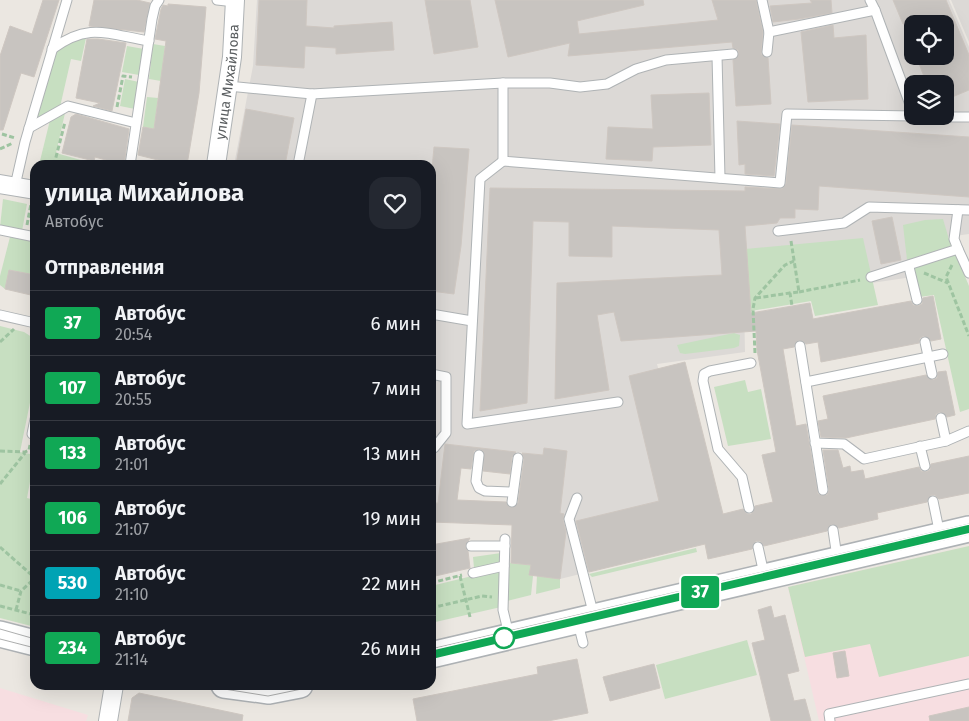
<!DOCTYPE html>
<html lang="ru">
<head>
<meta charset="utf-8">
<style>
	:root { --surface:#171b24; --page:#242831; --text:#f1f3f6; --muted:#9ea1a6; --line:#363941 }
	body { margin:0; font-family:"Fira Sans",sans-serif; background:var(--page); color:var(--text); height:100vh; display:flex; flex-direction:column; font-size:19px; white-space:nowrap }
	* { box-sizing:border-box; margin:0 }
	p { font-size:16px; color:var(--muted) }
	.icon { flex:none; width:28px; height:28px; fill:none; stroke:currentColor; stroke-width:2; stroke-linecap:round; stroke-linejoin:round }
	.map { position:relative; flex:1; overflow:hidden }
	.sheet { position:absolute; left:30px; top:160px; width:406px; height:530px; display:flex; flex-direction:column; background:var(--surface); border-radius:15px; box-shadow:0 5px 20px #0002 }
	.sheet>* { flex:none }
	.badge { padding:0 10px; border-radius:4px; font-size:18px; line-height:32px }
	.controls { position:absolute; left:904px; top:15px; display:grid; gap:10px }
	.controls a { display:grid; place-items:center; width:50px; height:50px; border-radius:10px; background:var(--surface); box-shadow:0 5px 20px #0002; font-size:25px }
	.map>.badge { position:absolute; translate:-50% -50%; box-shadow:0 0 0 2px #fff }
	h2 { padding:0 15px; font-size:19px; line-height:45px }
	.round { display:grid; place-items:center; flex:none; width:52px; height:52px; border-radius:15px; background:var(--page) }
	.headline { display:flex; align-items:center; justify-content:space-between; height:85px; padding:0 15px }
	h1 { font-size:24px; font-weight:700; line-height:38px }
	ul { padding:0; list-style:none }
	li { display:flex; align-items:center; gap:15px; height:65px; padding:0 15px; border-top:1px solid var(--line) }
	li div { flex:1 }
	li b { display:block; font-size:19px }
	li em { font-style:normal }
	li .badge { min-width:55px; font-weight:700; text-align:center }
	.map>svg:first-child { display:block }
	.industrial { fill:#dcd9d6; fill-rule:evenodd }
	.medical { fill:#f7dee1 }
	.green { fill:#c7dfc1 }
	.building { fill:#c8c4c0; stroke:#cec7c1 }
	.lines { fill:none; stroke-linecap:round; stroke-linejoin:round }
	.service-casing { stroke:#afb3b5; stroke-width:11 }
	.minor-casing { stroke:#afb3b5; stroke-width:20 }
	.secondary-casing { stroke:#aeb2b5; stroke-width:28 }
	.path { stroke:#9ec4a1; stroke-width:3; stroke-dasharray:5 2.5; stroke-linecap:butt }
	.service { stroke:#fff; stroke-width:9 }
	.minor { stroke:#fff; stroke-width:18 }
	.secondary { stroke:#fff; stroke-width:25 }
	.tram { stroke:#aeafaf; stroke-width:1 }
	.line-casing { stroke:#fff; stroke-width:11 }
	.line { stroke:#10a855; stroke-width:8 }
	.stop-dot { fill:#fff; stroke:#10a855; stroke-width:2.5 }
	.labels { text-anchor:middle; dominant-baseline:central; stroke-width:4; stroke-linejoin:round; paint-order:stroke }
	.street-label { font-size:14px; fill:#5a5e60; stroke:#fff }
</style>
</head>
<body>
<div class="map">
<svg width="969" height="721" viewBox="0 0 969 721">
	<rect width="100%" height="100%" fill="#ebe7e1"/>
	<!-- industrial -->
	<g class="industrial">
		<path d="M257 0H949L969 47V234L933 239 939 273 744 302 745 352 657 364 705 543 560 579 529 575 543 455 463 446 431 522V165H234L253 66ZM912 24H945V56H912ZM912 84H945V116H912Z"/>
		<path d="M951 0H969V42Z"/>
	</g>
	<!-- medical -->
	<g class="medical">
		<path d="M969 546V721H819L788 587Z"/>
		<path d="M0 688 88 715 86 721H0Z"/>
	</g>
	<!-- green -->
	<g class="green">
		<path d="M86 38 81 61 71 59 60 107 36 119 56 49 70 42Z"/>
		<path d="M153 44 165 46 161 81 149 79Z"/>
		<path d="M127 46 144 49 139 75 122 72Z"/>
		<path d="M125 79 139 82 135 109 120 106Z"/>
		<path d="M147 97 158 98 154 129 143 127Z"/>
		<path d="M65 113 56 153 95 164 96 160 113 165H39L50 120Z"/>
		<path d="M3 199 27 204 22 231 0 227Z"/>
		<path d="M943 219 951 246 907 260 903 225 925 220Z"/>
		<path d="M10 237 35 242V292L30 274 10 270 5 289 0 285V276Z"/>
		<path d="M863 238 878 305 815 316 811 301 751 311 745 249Z"/>
		<path d="M955 253 969 286V409L960 412 934 295 919 297 911 269Z"/>
		<path d="M0 326 24 332 35 339V378L20 452 35 455 27 498 35 500V627L0 618Z"/>
		<path d="M734 333 740 335 739 346 734 348 685 354 680 353 677 345Z"/>
		<path d="M745 380 748 392 761 389 771 439 728 446 714 387Z"/>
		<path d="M969 546V656L879 677 870 644 805 657 788 587Z"/>
		<path d="M696 548 697 552 592 577 589 574Z"/>
		<path d="M501 553V564L474 568 473 557Z"/>
		<path d="M510 563 531 565 529 575 533 576 531 595 507 601Z"/>
		<path d="M501 569V607L431 623V586Z"/>
		<path d="M537 576 560 579V588L536 594Z"/>
		<path d="M747 640 757 675 665 699 656 665Z"/>
	</g>
	<!-- building -->
	<g class="building">
		<path d="M43 0H59L34 77 21 73 3 130H0V56L10 26 32 34Z"/>
		<path d="M94 0H137L150 3 144 32 89 26Z"/>
		<path d="M259 0H307L306 26 334 28V26L392 22 394 50 336 54V48L305 46 304 68 256 65Z"/>
		<path d="M425 0H470L478 47 434 54Z"/>
		<path d="M495 0H643L644 5 577 21 579 34 718 20 712 0H756L763 32 761 54 768 58 771 104 736 106 733 60 739 54 738 50 733 48 732 42 568 56 570 43 508 57Z"/>
		<path d="M810 0H831L832 13 799 19 773 22 770 6 812 3Z"/>
		<path d="M893 0H946L969 55V90L945 100V84H927L916 56H945V24H903Z"/>
		<path d="M168 4 206 7 199 93 187 165H178L138 155 143 127 154 129 166 41 155 39 161 9 163 5 168 6Z"/>
		<path d="M833 25 834 38 866 35 868 99 808 102 801 32Z"/>
		<path d="M87 39H98L126 43 112 111 93 106 100 103 76 98Z"/>
		<path d="M709 93 711 145 653 147 652 161 606 159 608 127 653 129 651 95Z"/>
		<path d="M246 109 294 118 285 165H236Z"/>
		<path d="M76 114 129 129 124 165 95 157 94 161 62 153 71 117Z"/>
		<path d="M737 121 780 124 774 176 745 174V164L739 165Z"/>
		<path d="M792 125 969 137V197L819 186 818 210 795 209V218H780L777 223 745 226 751 313 810 303 813 319 911 301 913 305 918 306 922 304 923 298 933 296 941 339 931 341 924 336 920 338 919 343 821 362 818 342 806 344 799 340 794 347 783 349 796 426 806 424 818 494 827 495 829 490 823 450H838L843 468 850 466 851 472 863 470 865 479 919 467 921 471 926 472 930 470 931 464 969 456V493L939 499 935 495H931L927 502 877 513 878 519 839 528 832 524 827 531 764 546 760 541H756L752 549 708 559 705 544 589 572 576 521 659 501 629 376 685 362 723 514 743 509 747 514H751L755 506 773 502 762 455 776 452 757 350 756 331 621 341 614 312 597 315 609 390 555 399 557 283 722 275 719 230 612 226V257L569 256V222L533 221 527 403 480 411 490 188 745 191V187L782 189 786 184Z"/>
		<path d="M434 147 469 149 461 246 454 294 431 291V180Z"/>
		<path d="M892 217 901 260 881 264 872 221Z"/>
		<path d="M9 270 35 275V296L5 289Z"/>
		<path d="M946 371 955 415 947 417 940 412 936 414 935 419 869 433 846 438 821 437 818 421 828 419 823 396 926 375 933 380 937 378 938 372Z"/>
		<path d="M445 444 516 452 512 457 510 474 483 471 484 452 479 449 474 451 471 469 461 468 457 500 506 502 512 508 518 503 524 459 522 453 543 455 544 448 567 451 560 513 564 514 563 520 566 532 560 579 529 575 531 565 511 563 512 525 431 522V503H438Z"/>
		<path d="M470 538 465 546 468 551 470 568 431 577V545Z"/>
		<path d="M771 606 774 618 785 615 799 671 787 674 794 701 805 699 811 721H771L752 643 765 640 758 610Z"/>
		<path d="M845 651 849 676 837 678 833 653Z"/>
		<path d="M577 659 588 713 548 721H417L413 699 538 674 537 667Z"/>
		<path d="M654 664 660 688 610 701 603 677Z"/>
		<path d="M139 693 243 715 242 721H128L132 698Z"/>
		<path d="M969 707V721H930L929 716Z"/>
	</g>
	<g class="lines">
		<defs>
			<g id="service">
				<path d="M217 0 235 2"/>
				<path d="M762 0 769 32 767 52"/>
				<path d="M875 10 912 110"/>
				<path d="M769 32 875 10 870 0"/>
				<path d="M52 49C89 22 107 34 149 41"/>
				<path d="M717 56 720 178"/>
				<path d="M503 83V161L780 183 787 114 915 116"/>
				<path d="M228 86 312 94 503 83H550L580 87 607 84 636 69 666 60 733 54"/>
				<path d="M915 117H969"/>
				<path d="M29 128 68 106 136 123"/>
				<path d="M503 161 480 179 467 424 618 402"/>
				<path d="M130 165 152 19 155 6 159 0"/>
				<path d="M298 165 312 94"/>
				<path d="M15 186 25 142 67 0"/>
				<path d="M0 230 35 237"/>
				<path d="M778 231 844 223 869 207 969 210"/>
				<path d="M958 249 969 273"/>
				<path d="M909 267 917 300"/>
				<path d="M871 277 958 249 954 239 958 210"/>
				<path d="M431 314 472 321"/>
				<path d="M0 315 35 323"/>
				<path d="M925 342 932 374"/>
				<path d="M800 346 823 490"/>
				<path d="M431 374 446 377V433L434 448 431 447"/>
				<path d="M806 382 943 354"/>
				<path d="M941 418 946 441"/>
				<path d="M35 419 32 434H35"/>
				<path d="M815 443 844 444 864 459 946 441 969 431"/>
				<path d="M920 446 925 466"/>
				<path d="M479 455 476 481 479 488 485 491 513 492"/>
				<path d="M577 498 569 519 594 616"/>
				<path d="M933 501 940 535"/>
				<path d="M512 502 518 458"/>
				<path d="M749 508 742 477 718 449 703 381 704 374 710 371 751 363"/>
				<path d="M833 530 837 557"/>
				<path d="M505 539 503 610 509 635"/>
				<path d="M471 546H505"/>
				<path d="M758 547 764 574"/>
				<path d="M473 573 504 566"/>
				<path d="M578 623 583 643"/>
				<path d="M830 721 829 714 969 684"/>
			</g>
			<g id="minor">
				<path id="s1" d="M216 165 232 57 235 0"/>
				<path d="M0 184 35 190"/>
				<path d="M108 721 114 685"/>
			</g>
			<g id="secondary">
				<path d="M0 634 35 643"/>
				<path d="M431 655 969 529"/>
				<path d="M224 685 269 691 300 685"/>
			</g>
		</defs>
		<!-- service casing -->
		<use href="#service" class="service-casing"/>
		<!-- minor casing -->
		<use href="#minor" class="minor-casing"/>
		<!-- secondary casing -->
		<use href="#secondary" class="secondary-casing"/>
		<!-- path -->
		<g class="path">
			<path d="M117 107 123 76 132 77"/>
			<path d="M2 134 15 138"/>
			<path d="M0 149 13 143"/>
			<path d="M54 165 65 122"/>
			<path d="M27 225 31 204"/>
			<path d="M791 241 799 292 790 293 792 306"/>
			<path d="M952 265 946 277 969 336"/>
			<path d="M924 273 948 283"/>
			<path d="M799 292 860 280"/>
			<path d="M756 298 790 293"/>
			<path d="M0 342 14 329"/>
			<path d="M755 353 753 309 755 298 785 265 794 261"/>
			<path d="M0 451 25 452 29 450 30 445"/>
			<path d="M0 484 25 453"/>
			<path d="M0 547 35 578"/>
			<path d="M460 576 470 617"/>
			<path d="M431 583 462 575"/>
			<path d="M0 585 21 591"/>
			<path d="M0 606 35 615"/>
			<path d="M431 608 482 596 492 597"/>
			<path d="M16 610 21 591 35 578"/>
		</g>
		<!-- service -->
		<use href="#service" class="service"/>
		<!-- minor -->
		<use href="#minor" class="minor"/>
		<!-- secondary -->
		<use href="#secondary" class="secondary"/>
		<!-- tram -->
		<g class="tram">
			<path d="M0 629 35 639"/>
			<path d="M0 639 35 648"/>
			<path d="M431 649 969 524"/>
			<path d="M431 659 969 534"/>
			<path d="M199 685 268 696 321 685"/>
			<path d="M253 685H273"/>
		</g>
	</g>
	<g class="lines">
		<defs>
			<path id="line" d="M431 655 969 529"/>
		</defs>
		<!-- line casing -->
		<use href="#line" class="line-casing"/>
		<!-- line -->
		<use href="#line" class="line"/>
	</g>
	<!-- markers -->
	<circle class="stop-dot" cx="504" cy="638" r="10"/>
	<g class="labels">
		<!-- street labels -->
		<g class="street-label">
			<text stroke="none"><textPath href="#s1" startOffset="84">улица Михайлова</textPath></text>
		</g>
	</g>
</svg>
<div class="controls">
<a><svg class="icon" aria-label="locate" viewBox="0 0 24 24"><circle cx="12" cy="12" r="6"/><path d="M12 2v4M12 18v4M2 12h4M18 12h4"/></svg></a>
<a><svg class="icon" aria-label="layers" viewBox="0 0 24 24"><path d="M12 4l9 5-9 5-9-5zM3 14l9 5 9-5"/></svg></a>
</div>
<b class="badge" style="left:700px;top:592px;background:#10a855;color:#fff">37</b>
<section class="sheet">
<div class="headline"><div><h1>улица Михайлова</h1><p>Автобус</p></div><a class="round"><svg class="icon" aria-label="heart" viewBox="0 0 24 24"><path d="M12 20l-8-8c-3-5 5-10 8-4 3-6 11-1 8 4z"/></svg></a></div>
<h2>Отправления</h2>
<ul>
<li><span class="badge" style="background:#10a855;color:#fff">37</span><div><b>Автобус</b><p>20:54</p></div><em>6 мин</em></li>
<li><span class="badge" style="background:#10a855;color:#fff">107</span><div><b>Автобус</b><p>20:55</p></div><em>7 мин</em></li>
<li><span class="badge" style="background:#10a855;color:#fff">133</span><div><b>Автобус</b><p>21:01</p></div><em>13 мин</em></li>
<li><span class="badge" style="background:#10a855;color:#fff">106</span><div><b>Автобус</b><p>21:07</p></div><em>19 мин</em></li>
<li><span class="badge" style="background:#00a3b4;color:#fff">530</span><div><b>Автобус</b><p>21:10</p></div><em>22 мин</em></li>
<li><span class="badge" style="background:#10a855;color:#fff">234</span><div><b>Автобус</b><p>21:14</p></div><em>26 мин</em></li>
</ul>
</section>
</div>
</body>
</html>
